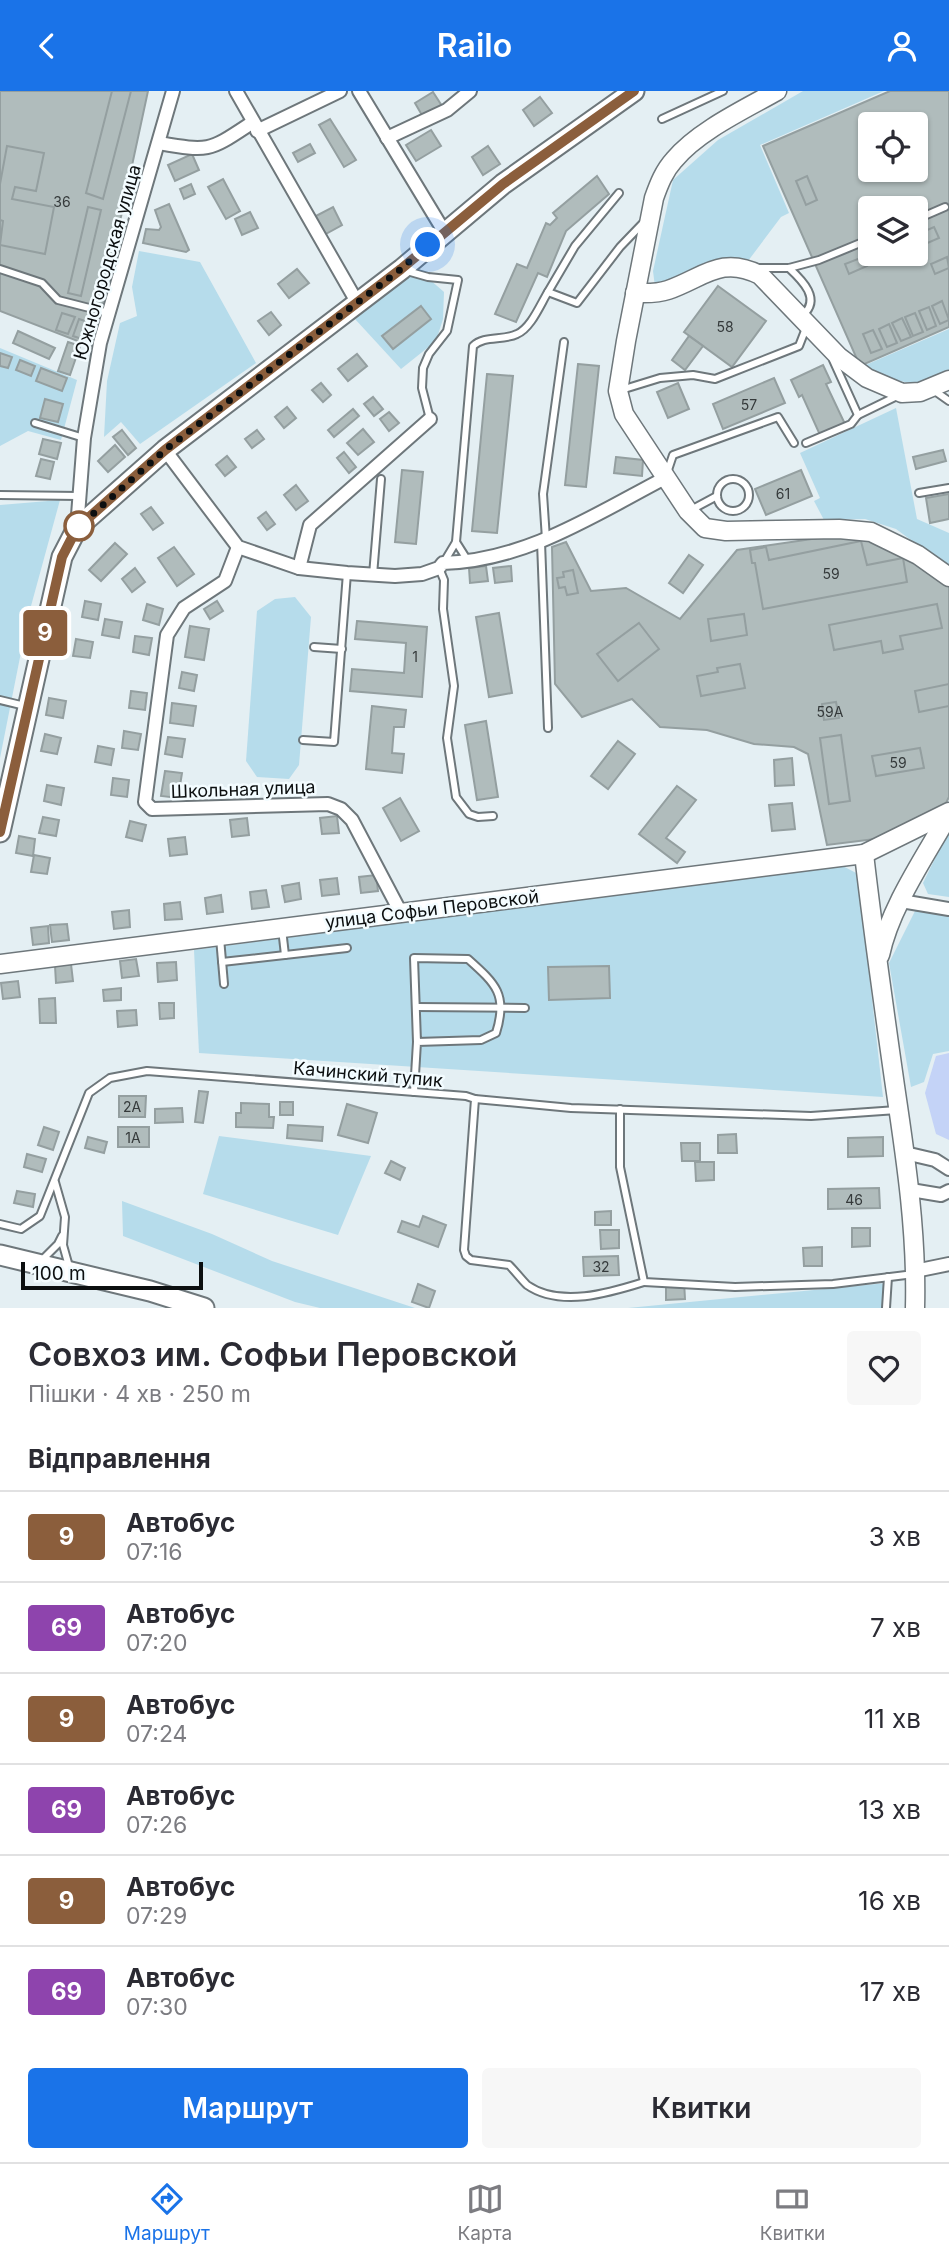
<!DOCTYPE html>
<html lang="uk">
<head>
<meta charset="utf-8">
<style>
	:root { --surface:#fff; --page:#f7f7f7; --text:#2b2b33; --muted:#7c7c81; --line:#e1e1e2; --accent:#1a73e8 }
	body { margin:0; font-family:Inter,sans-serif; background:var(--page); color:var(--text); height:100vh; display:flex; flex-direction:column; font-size:26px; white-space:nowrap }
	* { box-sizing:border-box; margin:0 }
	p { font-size:23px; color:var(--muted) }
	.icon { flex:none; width:38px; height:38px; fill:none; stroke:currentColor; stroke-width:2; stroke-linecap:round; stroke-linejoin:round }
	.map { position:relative; height:1217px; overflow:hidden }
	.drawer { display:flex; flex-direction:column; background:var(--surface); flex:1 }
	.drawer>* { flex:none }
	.badge { padding:0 14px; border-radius:5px; font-size:24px; line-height:46px }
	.buttons { position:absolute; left:858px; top:21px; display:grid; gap:14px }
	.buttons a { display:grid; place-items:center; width:70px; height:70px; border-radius:7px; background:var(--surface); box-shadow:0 2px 5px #0004; font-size:35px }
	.scale { position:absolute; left:21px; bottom:18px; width:182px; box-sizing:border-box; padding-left:7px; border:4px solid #0c0f10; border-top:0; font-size:19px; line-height:24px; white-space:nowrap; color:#0c0f10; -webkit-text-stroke:5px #f3fcff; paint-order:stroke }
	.you { position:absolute; width:35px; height:35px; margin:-18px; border:5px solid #fff; border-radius:50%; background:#1a73e8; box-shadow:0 0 0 10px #1a73e833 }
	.map>.badge { position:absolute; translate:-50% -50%; box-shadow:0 0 0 4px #fff }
	h2 { padding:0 28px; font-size:26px; line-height:63px }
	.round { display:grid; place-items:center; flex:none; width:74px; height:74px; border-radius:7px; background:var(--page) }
	.summary { display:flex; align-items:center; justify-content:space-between; height:119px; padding:0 28px }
	h1 { font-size:33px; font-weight:600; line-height:52px }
	.button { display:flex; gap:14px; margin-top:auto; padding:14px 28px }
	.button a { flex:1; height:80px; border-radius:7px; background:var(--accent); color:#fff; font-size:28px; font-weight:600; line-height:80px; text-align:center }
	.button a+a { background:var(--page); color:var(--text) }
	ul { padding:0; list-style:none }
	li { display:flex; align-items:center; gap:21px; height:91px; padding:0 28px; border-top:2px solid var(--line) }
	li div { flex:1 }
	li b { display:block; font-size:26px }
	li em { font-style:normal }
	li .badge { min-width:77px; font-weight:700; text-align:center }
	header { display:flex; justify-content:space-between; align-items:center; height:91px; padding:0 28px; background:var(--accent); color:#fff; font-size:32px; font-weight:600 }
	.menu { display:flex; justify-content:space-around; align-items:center; height:98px; border-top:2px solid var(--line); background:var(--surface); font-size:19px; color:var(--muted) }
	.menu a { display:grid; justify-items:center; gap:4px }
	.menu .current { color:var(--accent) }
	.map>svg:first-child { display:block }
	.green { fill:#b6dceb }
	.water { fill:#c4d3f7 }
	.building { fill:#b0bcbc; stroke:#949fa0; stroke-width:2; fill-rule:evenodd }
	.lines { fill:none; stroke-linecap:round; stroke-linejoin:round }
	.lane-casing { stroke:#6e777b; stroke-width:10 }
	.street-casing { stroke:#6e777b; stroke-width:16 }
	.secondary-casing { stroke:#6e777b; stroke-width:21 }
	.primary-casing { stroke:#6e777b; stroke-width:23 }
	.lane { stroke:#fff; stroke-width:6 }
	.street { stroke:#fff; stroke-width:12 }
	.secondary { stroke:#fff; stroke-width:18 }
	.primary { stroke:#fff; stroke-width:19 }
	.line-casing { stroke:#fff; stroke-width:16 }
	.line { stroke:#8b5e3c; stroke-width:10 }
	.walk { stroke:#0c0f10; stroke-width:7; stroke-dasharray:0 12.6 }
	.stop-dot { fill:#fff; stroke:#8b5e3c; stroke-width:3.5 }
	.labels { text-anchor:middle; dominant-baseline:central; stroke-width:5; stroke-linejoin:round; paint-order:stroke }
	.number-label { font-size:14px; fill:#353a3b }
	.street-label { font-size:18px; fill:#0c0f10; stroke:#f3fcff }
</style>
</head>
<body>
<header><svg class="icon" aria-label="back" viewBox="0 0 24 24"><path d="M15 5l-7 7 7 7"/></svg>Railo<svg class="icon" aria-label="person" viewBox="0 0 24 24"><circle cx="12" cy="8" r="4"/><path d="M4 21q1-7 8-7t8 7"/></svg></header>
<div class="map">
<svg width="949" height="1217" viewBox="0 0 949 1217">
	<rect width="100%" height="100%" fill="#e4eff3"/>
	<!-- green -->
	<g class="green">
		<path d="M803 0H884L760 54 789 122 781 126 748 170 655 196 653 180 673 89 718 49Z"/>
		<path d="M139 160 200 171 256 272 140 353 121 331 104 346 107 290 120 232 137 225 132 196Z"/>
		<path d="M408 185 429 188 444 201 443 228 436 250 401 278 355 228Z"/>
		<path d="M949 238V285C915 301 894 288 861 276Z"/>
		<path d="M0 257 77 289 61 349 28 340 0 355Z"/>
		<path d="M896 317 917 428 949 442V477L896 438 865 428 824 429 814 410 820 407 800 362Z"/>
		<path d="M60 409 28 526 0 667V414Z"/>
		<path d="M295 506 311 526 299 674 289 688 257 686 246 670 257 520 275 508Z"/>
		<path d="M949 739V806L928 803 923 792Z"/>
		<path d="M839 773 858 783 883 1006 199 962 194 859Z"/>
		<path d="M917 816 949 821V960L933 963 924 991 911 996 889 872Z"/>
		<path d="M219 1045 371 1065 338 1144 203 1103Z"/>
		<path d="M122 1110 212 1143 272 1170 415 1217H320L295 1211 123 1145Z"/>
		<path d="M887 1192 891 1217H628Z"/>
	</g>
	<!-- water -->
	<path class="water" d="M949 962V1049L936 1043 925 1002 936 965Z"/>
	<!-- building -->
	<g class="building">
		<path d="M0 0H148L93 256 0 220Z"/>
		<path d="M112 0H131L103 108 86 102Z"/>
		<path d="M890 0H949V236L860 275 763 55ZM870 33H915V79H870ZM870 117H915V163H870Z"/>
		<path d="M433 1 442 15 423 26 415 12Z"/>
		<path d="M540 6 552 22 534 35 523 19Z"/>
		<path d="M330 28 356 69 344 76 319 34Z"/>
		<path d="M431 39 441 55 416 70 406 54Z"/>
		<path d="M310 53 315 62 298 71 293 62Z"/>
		<path d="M7 55 44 62 36 100 15 96 12 108 54 116 45 163 0 154 3 130 0 129V93Z"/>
		<path d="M488 55 500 73 483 84 472 66Z"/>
		<path d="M192 63 199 79 175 90 168 74Z"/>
		<path d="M597 85 609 103 566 140 547 186 538 182 516 231 495 223 517 173 527 177 546 132 550 134 557 127 553 122Z"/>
		<path d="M807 85 817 109 806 114 796 90Z"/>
		<path d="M223 88 240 120 226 128 208 96Z"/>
		<path d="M191 93 195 103 184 108 180 98Z"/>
		<path d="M169 113 189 159 186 161 143 152 146 138 159 139 161 136 155 119Z"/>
		<path d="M88 116 101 119 81 205 68 202Z"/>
		<path d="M333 116 342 134 324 144 314 126Z"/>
		<path d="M250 121 258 137 242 144 235 128Z"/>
		<path d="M934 136 939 147 923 154 918 143Z"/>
		<path d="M863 166 867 175 849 183 845 173Z"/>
		<path d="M947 166 949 177 935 183 931 173Z"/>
		<path d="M297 178 309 192 289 207 278 193Z"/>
		<path d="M718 195 766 230 732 276 684 241Z"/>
		<path d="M942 210 949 229 940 233 932 215Z"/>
		<path d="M421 215 431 228 393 258 382 245Z"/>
		<path d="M929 216 936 235 927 239 919 220Z"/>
		<path d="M271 221 281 234 269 244 258 230Z"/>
		<path d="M62 222 75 226 68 243 56 239Z"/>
		<path d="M915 222 923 241 913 245 905 226Z"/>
		<path d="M902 227 911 246 901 250 892 232Z"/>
		<path d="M79 228 94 233 88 250 73 245Z"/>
		<path d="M889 233 897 252 887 256 879 238Z"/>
		<path d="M873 239 882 258 871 262 863 243Z"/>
		<path d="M18 240 55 257 49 268 13 252Z"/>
		<path d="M689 245 703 255 685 279 672 269Z"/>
		<path d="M68 251 80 255 70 284 58 280Z"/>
		<path d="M0 262 12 266 8 277 0 275Z"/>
		<path d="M357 263 367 275 348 290 338 278Z"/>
		<path d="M20 269 35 275 31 285 16 279Z"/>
		<path d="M578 273 599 275 586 396 565 394Z"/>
		<path d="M823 274 831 291 826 293 845 333 820 344 802 304 799 306 791 289Z"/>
		<path d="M41 277 67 287 62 300 36 290Z"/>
		<path d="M487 283 513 285 497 442 472 440Z"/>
		<path d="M774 287 785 312 723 338 713 313Z"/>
		<path d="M321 292 331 304 323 311 312 299Z"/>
		<path d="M678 292 689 318 668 327 657 301Z"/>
		<path d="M373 306 383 318 374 325 364 313Z"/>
		<path d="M45 308 63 313 58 331 40 327Z"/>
		<path d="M287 316 296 327 284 337 275 326Z"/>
		<path d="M353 318 359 325 334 346 328 339Z"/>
		<path d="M389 321 399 332 389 340 380 328Z"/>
		<path d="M363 338 374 351 358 364 347 352Z"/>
		<path d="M122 339 136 357 128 364 113 346Z"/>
		<path d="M257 339 264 348 252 357 245 348Z"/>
		<path d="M43 348 61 352 57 368 39 363Z"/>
		<path d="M115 354 125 366 108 381 98 370Z"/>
		<path d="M943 359 946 370 916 378 913 366Z"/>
		<path d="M344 361 356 376 349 382 337 367Z"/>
		<path d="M227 365 236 376 225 385 216 374Z"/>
		<path d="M616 366 643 369 642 385 614 382Z"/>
		<path d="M41 368 54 371 50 388 36 385Z"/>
		<path d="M402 379 423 381 416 453 395 451Z"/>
		<path d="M801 379 812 405 766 424 755 398Z"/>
		<path d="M296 394 308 410 296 419 284 404Z"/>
		<path d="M949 403V428L930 432 926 407Z"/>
		<path d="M151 416 163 432 153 439 141 423Z"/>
		<path d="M266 421 275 433 267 439 258 427Z"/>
		<path d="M860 441 949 491V706L945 714 875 748 827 754 808 663 794 656 754 653 707 639 660 636 632 608 582 626 555 593 552 456 566 451 591 500 626 497 680 528 737 459Z"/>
		<path d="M861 450 867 474 903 467 907 491 763 518 755 472H752L750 459 766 456 769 469Z"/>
		<path d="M115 452 127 463 101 490 89 479Z"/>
		<path d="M174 456 194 483 177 495 158 467Z"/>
		<path d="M689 464 703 474 683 502 669 492Z"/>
		<path d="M486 475 488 490 470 492 469 477Z"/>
		<path d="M511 475 512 490 495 492 493 477Z"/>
		<path d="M135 477 145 491 132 501 122 488Z"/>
		<path d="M573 479 578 502 567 504 565 496 559 497 557 487 564 486 563 481Z"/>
		<path d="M85 510 101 513 98 529 82 526Z"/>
		<path d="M217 510 223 520 210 528 204 518Z"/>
		<path d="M147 513 163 518 159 534 143 529Z"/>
		<path d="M937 513 942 537 900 545 903 558 883 562 881 550 834 559 829 534Z"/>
		<path d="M499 522 512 602 489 606 476 526Z"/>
		<path d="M744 523 747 544 711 550 708 528Z"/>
		<path d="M105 528 122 531 119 547 102 544Z"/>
		<path d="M357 530 427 536 422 606 350 600 352 578 404 582 406 552 355 548Z"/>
		<path d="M639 532 659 558 618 590 597 563Z"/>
		<path d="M190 535 209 538 204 569 185 566Z"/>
		<path d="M135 545 152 547 149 564 133 561Z"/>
		<path d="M76 548 93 551 90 567 73 565Z"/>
		<path d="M740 573 745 597 701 605 697 585 718 581 717 577Z"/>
		<path d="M182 581 197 584 194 600 179 597Z"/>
		<path d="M949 593V615L919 621 915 600Z"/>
		<path d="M131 600 147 602 145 619 129 617Z"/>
		<path d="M49 607 66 610 63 627 46 624Z"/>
		<path d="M836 611 839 627 824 629 822 613Z"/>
		<path d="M172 612 196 615 193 635 170 632Z"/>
		<path d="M372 615 406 619 404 636H394L392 662 404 663 402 682 366 678Z"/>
		<path d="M486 630 498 706 477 709 465 634Z"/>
		<path d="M124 640 141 643 138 659 122 657Z"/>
		<path d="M45 643 61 647 57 663 41 660Z"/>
		<path d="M841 644 850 710 829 713 820 647Z"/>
		<path d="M168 646 185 648 182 666 165 663Z"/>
		<path d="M618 650 635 663 608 698 591 685Z"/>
		<path d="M98 655 114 658 111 674 95 671Z"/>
		<path d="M920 657 924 677 876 685 872 665Z"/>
		<path d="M792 667 794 694 775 695 774 669Z"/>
		<path d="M165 680 182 682 178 707 161 705Z"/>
		<path d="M113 687 129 689 127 706 111 704Z"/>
		<path d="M47 694 64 697 61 714 44 710Z"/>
		<path d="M677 695 696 709 666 747 685 761 677 772 639 743Z"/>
		<path d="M400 707 419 740 401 750 383 717Z"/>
		<path d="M792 712 795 738 772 740 769 714Z"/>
		<path d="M337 725 339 742 322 743 320 727Z"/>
		<path d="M43 726 59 729 56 745 39 742Z"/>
		<path d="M247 727 249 744 232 746 230 729Z"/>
		<path d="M130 730 146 734 142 750 126 746Z"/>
		<path d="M19 745 35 748 33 765 16 762Z"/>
		<path d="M185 746 187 763 170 765 168 748Z"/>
		<path d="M34 764 50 767 47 783 31 781Z"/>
		<path d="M376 784 378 800 361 802 359 786Z"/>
		<path d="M337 787 339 803 322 805 320 789Z"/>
		<path d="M299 792 301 808 285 811 282 795Z"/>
		<path d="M266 799 269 816 252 818 250 801Z"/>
		<path d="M221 804 223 821 207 823 205 807Z"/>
		<path d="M180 811 182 828 165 829 164 813Z"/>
		<path d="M129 819 130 836 114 838 112 821Z"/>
		<path d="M67 833 69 849 52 851 50 834Z"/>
		<path d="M48 835 49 852 33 854 31 837Z"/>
		<path d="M136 868 139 885 122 887 120 870Z"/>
		<path d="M176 871 177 889 158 891 157 872Z"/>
		<path d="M71 873 73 890 56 892 55 875Z"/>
		<path d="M609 875 610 907 549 909 548 876Z"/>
		<path d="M18 890 20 906 3 908 1 892Z"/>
		<path d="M121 897V909L104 910 103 899Z"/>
		<path d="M55 907 56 932H40L39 908Z"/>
		<path d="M159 912H174V927L160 928Z"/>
		<path d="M136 919 137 934 118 936 117 920Z"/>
		<path d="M199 1000 208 1001 203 1032 195 1031Z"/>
		<path d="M119 1005H146L145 1026H119Z"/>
		<rect x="280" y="1011" width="13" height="13"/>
		<path d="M241 1012 269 1013V1026H274L273 1037 236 1036V1022H241Z"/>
		<path d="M347 1013 377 1022 368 1052 338 1044Z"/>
		<path d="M182 1017 183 1031 155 1032V1018Z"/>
		<path d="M288 1034 323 1036 322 1050 287 1047Z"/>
		<path d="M44 1036 59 1041 53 1059 38 1054Z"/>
		<rect x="118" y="1036" width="31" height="20"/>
		<path d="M736 1043 737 1062H718V1044Z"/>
		<path d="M88 1046 107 1051 104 1062 85 1057Z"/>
		<path d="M883 1046V1065L848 1066V1047Z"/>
		<path d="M681 1052H700V1070H682Z"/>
		<path d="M27 1063 46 1068 42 1081 24 1076Z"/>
		<path d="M391 1070 405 1077 400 1089 385 1082Z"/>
		<path d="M695 1071H714V1089L696 1090Z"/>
		<path d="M879 1097 880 1117 828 1118V1098Z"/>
		<path d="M17 1100 35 1103 33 1116 14 1112Z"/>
		<path d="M611 1120V1134H595V1121Z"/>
		<path d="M423 1125 446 1134 438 1156 398 1141 402 1130 419 1136Z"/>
		<path d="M852 1137H870V1155L852 1156Z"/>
		<path d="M600 1139H619V1157L601 1158Z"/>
		<path d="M822 1156V1175H804L803 1157Z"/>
		<path d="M618 1165 619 1184 584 1185 583 1166Z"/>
		<path d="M666 1190H684L685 1208 666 1209Z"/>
		<path d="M418 1193 435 1200 429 1217 412 1211Z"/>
	</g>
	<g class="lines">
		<defs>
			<g id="lane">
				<path d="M662 28 723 0"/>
				<path d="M619 102 575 155 548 201 577 212 620 156 645 130"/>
				<path d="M915 129 945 116"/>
				<path d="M759 177H789L819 169 870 148"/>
				<path d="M789 177C803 190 821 208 803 224"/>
				<path d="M0 178 42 192 58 209 109 222"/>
				<path d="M407 180 428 186 458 189 447 240 429 263 423 277 422 297 430 328"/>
				<path d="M833 269 858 324"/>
				<path d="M932 298 949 310"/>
				<path d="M621 299 660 287 693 284 715 288 799 255 806 237"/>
				<path d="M35 332 84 347"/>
				<path d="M806 352 851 333 858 324 897 305"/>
				<path d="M667 382 673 364 778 326 794 352"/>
				<circle cx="733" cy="404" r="16"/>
				<path d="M919 402 949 397"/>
				<path d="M0 404 79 405"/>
				<path d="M691 419 717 405"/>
				<path d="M546 448 543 403 564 251"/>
				<path d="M456 451 468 470"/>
				<path d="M541 451 548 637"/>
				<path d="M444 471 456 451 473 255C484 244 503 250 517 243 531 237 540 214 548 201"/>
				<path d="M439 477 444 489 443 518 454 595 447 647 456 706 469 723 478 726 493 725"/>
				<path d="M373 484 381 388"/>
				<path d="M314 556 342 558"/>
				<path d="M0 609 25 615"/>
				<path d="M303 649 334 651 347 482"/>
				<path d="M282 838 285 864"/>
				<path d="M220 847 224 893"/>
				<path d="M222 871 347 857"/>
				<path d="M417 916 525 917"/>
				<path d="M414 1001 417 951 414 867 468 868C496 893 508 904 496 942L481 949 417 951"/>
				<path d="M475 1008 571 1017 811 1025 897 1019"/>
				<path d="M620 1018V1076L644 1191 735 1196 833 1193 914 1183"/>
				<path d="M55 1091 65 1126 63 1154 70 1179"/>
				<path d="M0 1133 21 1138 40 1125 89 1002 110 987 147 980 466 1005 475 1008 464 1159 466 1165 471 1169 509 1174C515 1180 521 1188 527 1194 560 1217 609 1202 644 1191"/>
				<path d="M42 1169 58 1153 62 1145"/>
				<path d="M886 1217 888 1186"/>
			</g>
			<g id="street">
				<path d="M236 0 357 211"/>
				<path d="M359 0 445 142"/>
				<path d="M257 40 340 0"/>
				<path d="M387 47 447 19 470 0"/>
				<path d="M159 52C211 61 209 60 253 31"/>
				<path d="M165 359 238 456 299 477 347 482 395 485 422 483 439 477 443 472C525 470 594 424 665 387"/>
				<path d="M77 437 84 347 100 252 173 0"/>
				<path d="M238 456 225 490 184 517 167 544 145 711 152 718 328 713 341 718 352 729 401 822"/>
				<path d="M299 477 310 434 430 328"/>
				<path d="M901 810 949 818"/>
				<path d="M905 1062 935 1069 949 1078"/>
				<path d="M911 1099 941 1104 949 1100"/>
				<path d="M915 1180 949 1173"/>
			</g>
			<g id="secondary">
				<path d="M777 0C745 18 698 40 674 69 664 80 659 93 654 107L626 250 618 300 624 323 688 420 705 437 726 440 839 438 871 441 918 464 949 486"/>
				<path d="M635 202C646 202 657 203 668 199 703 187 721 164 760 184L839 266 867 287 902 302 920 301 949 289"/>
				<path d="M864 763C873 841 884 918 895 995 906 1069 917 1142 915 1217"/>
				<path d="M880 864C890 816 925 766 949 723"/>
				<path d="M0 873 864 763 949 721"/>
			</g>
			<g id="primary">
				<path d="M0 741 62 466 77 437 165 359 402 178 503 93 634 0"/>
				<path d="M0 1164 150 1200 204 1217"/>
			</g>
		</defs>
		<!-- lane casing -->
		<use href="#lane" class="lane-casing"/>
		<!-- street casing -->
		<use href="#street" class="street-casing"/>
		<!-- secondary casing -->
		<use href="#secondary" class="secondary-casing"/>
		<!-- primary casing -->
		<use href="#primary" class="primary-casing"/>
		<!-- lane -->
		<use href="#lane" class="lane"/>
		<!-- street -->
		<use href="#street" class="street"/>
		<!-- secondary -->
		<use href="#secondary" class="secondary"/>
		<!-- primary -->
		<use href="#primary" class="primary"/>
	</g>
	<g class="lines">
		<defs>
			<path id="line" d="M0 741 62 466 77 437 165 359 401 178 503 93 634 0"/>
		</defs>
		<!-- line casing -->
		<use href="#line" class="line-casing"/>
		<!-- line -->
		<use href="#line" class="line"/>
		<!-- walk -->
		<path class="walk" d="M79 435 77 437 165 359 401 178 428 154"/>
	</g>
	<!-- markers -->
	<circle class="stop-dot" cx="79" cy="435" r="14"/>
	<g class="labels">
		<!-- number labels -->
		<g class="number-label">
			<text x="62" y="110">36</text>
			<text x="725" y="235">58</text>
			<text x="749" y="313">57</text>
			<text x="783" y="402">61</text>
			<text x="831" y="482">59</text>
			<text x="415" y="565">1</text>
			<text x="830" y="620">59А</text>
			<text x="898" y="671">59</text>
			<text x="132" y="1015">2А</text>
			<text x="133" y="1046">1А</text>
			<text x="854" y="1108">46</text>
			<text x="601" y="1175">32</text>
		</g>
		<!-- street labels -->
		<g class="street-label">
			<text transform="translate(107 171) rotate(-74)">Южногородская улица</text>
			<text transform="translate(243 698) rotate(-2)">Школьная улица</text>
			<text transform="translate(432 818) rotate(-7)">улица Софьи Перовской</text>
			<text transform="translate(368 983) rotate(5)">Качинский тупик</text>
		</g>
	</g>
</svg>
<div class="buttons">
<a><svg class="icon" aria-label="locate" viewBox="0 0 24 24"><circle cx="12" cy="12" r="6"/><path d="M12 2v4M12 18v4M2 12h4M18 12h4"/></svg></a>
<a><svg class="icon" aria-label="layers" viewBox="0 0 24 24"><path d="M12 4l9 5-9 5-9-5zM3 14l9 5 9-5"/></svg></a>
</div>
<div class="scale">100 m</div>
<div class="you" style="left:428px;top:154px"></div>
<b class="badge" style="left:45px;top:542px;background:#8b5e3c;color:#fff">9</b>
</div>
<section class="drawer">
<div class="summary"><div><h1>Совхоз им. Софьи Перовской</h1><p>Пішки · 4 хв · 250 m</p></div><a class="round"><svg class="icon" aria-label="heart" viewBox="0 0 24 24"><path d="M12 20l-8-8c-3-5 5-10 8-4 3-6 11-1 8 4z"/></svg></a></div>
<h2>Відправлення</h2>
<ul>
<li><span class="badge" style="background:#8b5e3c;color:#fff">9</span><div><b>Автобус</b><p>07:16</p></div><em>3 хв</em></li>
<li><span class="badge" style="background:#8e44ad;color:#fff">69</span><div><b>Автобус</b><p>07:20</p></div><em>7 хв</em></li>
<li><span class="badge" style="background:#8b5e3c;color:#fff">9</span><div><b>Автобус</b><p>07:24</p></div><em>11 хв</em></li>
<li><span class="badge" style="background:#8e44ad;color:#fff">69</span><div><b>Автобус</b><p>07:26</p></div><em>13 хв</em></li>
<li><span class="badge" style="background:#8b5e3c;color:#fff">9</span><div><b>Автобус</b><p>07:29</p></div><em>16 хв</em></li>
<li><span class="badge" style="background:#8e44ad;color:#fff">69</span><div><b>Автобус</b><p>07:30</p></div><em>17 хв</em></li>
</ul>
<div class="button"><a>Маршрут</a><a>Квитки</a></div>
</section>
<nav class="menu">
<a class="current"><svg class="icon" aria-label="directions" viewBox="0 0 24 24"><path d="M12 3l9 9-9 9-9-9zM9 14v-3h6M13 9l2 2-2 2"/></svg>Маршрут</a>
<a><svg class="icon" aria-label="map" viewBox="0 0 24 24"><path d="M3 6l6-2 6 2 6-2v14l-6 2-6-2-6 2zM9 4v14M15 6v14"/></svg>Карта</a>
<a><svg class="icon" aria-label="tickets" viewBox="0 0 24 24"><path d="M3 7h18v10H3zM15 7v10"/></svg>Квитки</a>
</nav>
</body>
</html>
